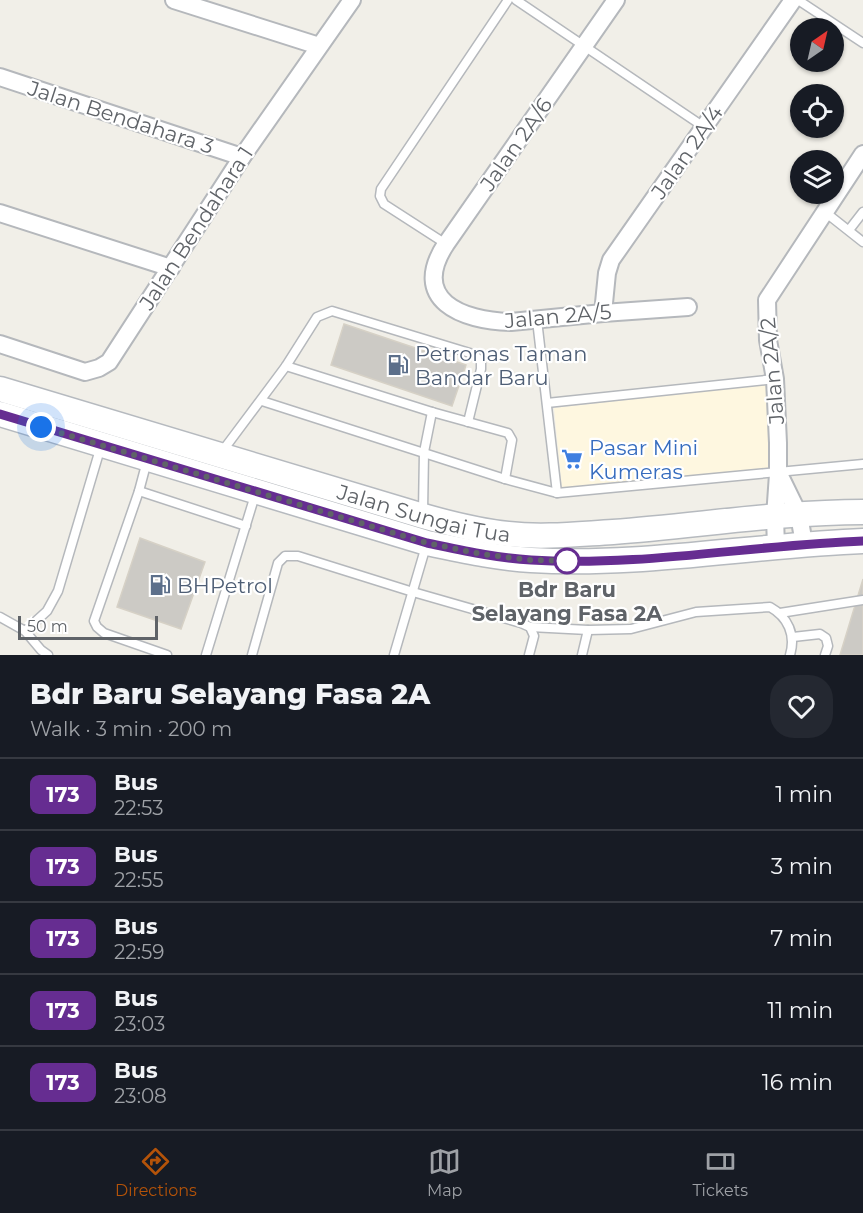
<!DOCTYPE html>
<html lang="en">
<head>
<meta charset="utf-8">
<style>
	:root { --surface:#171b24; --page:#242831; --text:#f1f3f6; --muted:#9ea1a6; --line:#363941; --accent:#b45309 }
	body { margin:0; font-family:Montserrat,sans-serif; background:var(--page); color:var(--text); height:100vh; display:flex; flex-direction:column; font-size:22px; white-space:nowrap }
	* { box-sizing:border-box; margin:0 }
	p { font-size:20px; color:var(--muted) }
	.icon { flex:none; width:33px; height:33px; fill:none; stroke:currentColor; stroke-width:2; stroke-linecap:round; stroke-linejoin:round }
	.map { position:relative; height:655px; overflow:hidden }
	.side { display:flex; flex-direction:column; background:var(--surface); flex:1 }
	.side>* { flex:none }
	.badge { padding:0 12px; border-radius:9px; font-size:21px; line-height:39px }
	.needle { width:39px; rotate:34deg }
	.buttons { position:absolute; left:790px; top:18px; display:grid; gap:12px }
	.buttons a { display:grid; place-items:center; width:54px; height:54px; border-radius:50%; background:var(--surface); box-shadow:0 2px 4px #0004; font-size:30px }
	.scale { position:absolute; left:18px; bottom:15px; width:140px; box-sizing:border-box; padding-left:6px; border:3px solid #5f6368; border-top:0; font-size:16px; line-height:21px; white-space:nowrap; color:#5f6368; -webkit-text-stroke:4px #fff; paint-order:stroke }
	.you { position:absolute; width:30px; height:30px; margin:-15px; border:4px solid #fff; border-radius:50%; background:#1a73e8; box-shadow:0 0 0 9px #1a73e833 }
	.map>.badge { position:absolute; translate:-50% -50%; box-shadow:0 0 0 3px #fff }
	.round { display:grid; place-items:center; flex:none; width:63px; height:63px; border-radius:24px; background:var(--page) }
	.head { display:flex; align-items:center; justify-content:space-between; height:102px; padding:0 30px }
	h1 { font-size:28px; font-weight:800; line-height:45px }
	ul { padding:0; list-style:none }
	li { display:flex; align-items:center; gap:18px; height:72px; padding:0 30px; border-top:2px solid var(--line) }
	li div { flex:1 }
	li b { display:block; font-size:22px }
	li em { font-style:normal }
	li .badge { min-width:66px; font-weight:700; text-align:center }
	.tab-bar { display:flex; justify-content:space-around; align-items:center; height:84px; border-top:2px solid var(--line); background:var(--surface); font-size:16px; color:var(--muted) }
	.tab-bar a { display:grid; justify-items:center; gap:3px }
	.tab-bar .on { color:var(--accent) }
	.map>svg:first-child { display:block }
	.commercial { fill:#fef7e0 }
	.building { fill:#cccac5; stroke:#d6d1c6; stroke-width:1.5 }
	.lines { fill:none; stroke-linecap:round; stroke-linejoin:round }
	.service-casing { stroke:#b5b8bc; stroke-width:11 }
	.minor-casing { stroke:#b5b8bc; stroke-width:20 }
	.secondary-casing { stroke:#b6babf; stroke-width:27 }
	.service { stroke:#fff; stroke-width:8 }
	.minor { stroke:#fff; stroke-width:16 }
	.secondary { stroke:#fff; stroke-width:24 }
	.line-casing { stroke:#fff; stroke-width:14 }
	.line { stroke:#662d91; stroke-width:9 }
	.walk { stroke:#5f6368; stroke-width:6; stroke-dasharray:0 10.8 }
	.stop-dot { fill:#fff; stroke:#662d91; stroke-width:3 }
	.labels { text-anchor:middle; dominant-baseline:central; stroke-width:4.5; stroke-linejoin:round; paint-order:stroke }
	.street-label { font-size:21px; fill:#5f6368; stroke:#fff }
	.service-label { font-size:21px; fill:#4e5e75; stroke:#fff; text-anchor:start }
	.shop-label { font-size:21px; fill:#366cbe; stroke:#fff; text-anchor:start }
	.stop-label { font-size:21px; font-weight:bold; fill:#5f6368; stroke:#fff }
</style>
</head>
<body>
<div class="map">
<svg width="863" height="655" viewBox="0 0 863 655">
	<rect width="100%" height="100%" fill="#f1efe8"/>
	<!-- commercial -->
	<path class="commercial" d="M768 384 772 469 562 489 554 408Z"/>
	<!-- building -->
	<g class="building">
		<path d="M344 324 466 365 452 406 331 365Z"/>
		<path d="M140 538 205 562 181 629 117 607Z"/>
		<path d="M863 579V655H840Z"/>
	</g>
	<g class="lines">
		<defs>
			<g id="service">
				<path d="M516 0 704 127"/>
				<path d="M798 0 863 43"/>
				<path d="M825 212 863 242"/>
				<path d="M849 230 863 212"/>
				<path d="M446 244 384 204 380 196 381 189 508 0"/>
				<path d="M537 320 557 493"/>
				<path d="M286 366 317 317 332 311 473 354 481 361V369L468 422"/>
				<path d="M262 401 505 479 557 493 863 464"/>
				<path d="M547 403 775 379"/>
				<path d="M221 453 286 366 432 412 508 433 512 440 505 479"/>
				<path d="M147 461 139 491 94 621 97 627 104 633 167 655"/>
				<path d="M139 491 246 526"/>
				<path d="M423 512 424 452 432 412"/>
				<path d="M780 613 863 600"/>
				<path d="M0 617 25 631 41 650 48 655"/>
				<path d="M530 627 588 630 631 629 696 612 770 607C788 617 796 635 790 655"/>
				<path d="M25 631 47 611 58 591 101 446"/>
				<path d="M793 637 820 634 826 638 828 646 825 655"/>
				<path d="M206 655 256 492"/>
				<path d="M252 655 278 563 285 556H298L413 592 521 623 530 627 534 636 529 655"/>
				<path d="M394 655 426 546"/>
				<path d="M582 655 588 630"/>
			</g>
			<g id="minor">
				<path d="M174 0 319 46"/>
				<path d="M616 0 446 244C409 300 462 321 511 322L603 313 688 307"/>
				<path d="M0 77 242 157"/>
				<path d="M0 213 171 268"/>
				<path d="M603 313 607 273 611 260 793 0"/>
				<path d="M0 344 85 372 99 368 109 362 242 157 352 0"/>
				<path d="M779 474 799 515 804 544"/>
				<path d="M776 547 775 517 778 474V443L775 379 768 340 767 300 863 154"/>
			</g>
			<g id="secondary">
				<path id="s1" d="M0 389 423 516C451 524 479 531 508 534 543 538 578 534 613 532 696 526 780 512 863 512"/>
				<path d="M0 414 427 543C461 550 496 558 531 560 639 567 754 545 863 541"/>
			</g>
		</defs>
		<!-- service casing -->
		<use href="#service" class="service-casing"/>
		<!-- minor casing -->
		<use href="#minor" class="minor-casing"/>
		<!-- secondary casing -->
		<use href="#secondary" class="secondary-casing"/>
		<!-- service -->
		<use href="#service" class="service"/>
		<!-- minor -->
		<use href="#minor" class="minor"/>
		<!-- secondary -->
		<use href="#secondary" class="secondary"/>
	</g>
	<g class="lines">
		<defs>
			<path id="line" d="M0 414 427 543C461 550 496 558 531 560 640 567 753 545 863 541"/>
		</defs>
		<!-- line casing -->
		<use href="#line" class="line-casing"/>
		<!-- line -->
		<use href="#line" class="line"/>
		<!-- walk -->
		<path class="walk" d="M41 427 427 543 481 554 530 560 567 561"/>
	</g>
	<!-- icons -->
	<defs>
		<symbol id="fuel-bare" viewBox="-9 -9 18 18"><path d="M-5.5-6h7V0h2V4h1.3V-2.5L3-4.5l.8-.8L6-3V5H2.5V1h-1V6h-7ZM-4.2-4.7v3.2H.2V-4.7Z" fill="#5c6f8a" stroke="#fff" stroke-width="2.5" paint-order="stroke"/></symbol>
		<symbol id="supermarket-bare" viewBox="-9 -9 18 18"><path d="M-6-5.5h2.5l.6 2H6L4.5 2H-2.5L-4.4-4H-6ZM-1.5 3.2a1.3 1.3 0 1 0 .1 0ZM3 3.2a1.3 1.3 0 1 0 .1 0Z" fill="#3f7fe0" stroke="#fff" stroke-width="2.5" paint-order="stroke"/></symbol>
	</defs>
	<g fill-rule="evenodd">
		<use href="#fuel-bare" x="383" y="350" width="30" height="30"/>
		<use href="#supermarket-bare" x="557" y="444" width="30" height="30"/>
		<use href="#fuel-bare" x="145" y="570" width="30" height="30"/>
	</g>
	<!-- markers -->
	<circle class="stop-dot" cx="567" cy="561" r="12"/>
	<g class="labels">
		<!-- street labels -->
		<g class="street-label">
			<text transform="translate(121 117) rotate(18)">Jalan Bendahara 3</text>
			<text transform="translate(516 144) rotate(-55)">Jalan 2A/6</text>
			<text transform="translate(687 152) rotate(-55)">Jalan 2A/4</text>
			<text transform="translate(196 228) rotate(-57)">Jalan Bendahara 1</text>
			<text transform="translate(558 316) rotate(-5)">Jalan 2A/5</text>
			<text transform="translate(772 371) rotate(-95)">Jalan 2A/2</text>
			<text stroke="none"><textPath href="#s1" startOffset="442">Jalan Sungai Tua</textPath></text>
		</g>
		<!-- service labels -->
		<g class="service-label">
			<text x="415" y="353">Petronas Taman<tspan x="415" dy="24">Bandar Baru</tspan></text>
			<text x="177" y="585">BHPetrol</text>
		</g>
		<!-- shop labels -->
		<g class="shop-label">
			<text x="589" y="447">Pasar Mini<tspan x="589" dy="24">Kumeras</tspan></text>
		</g>
		<!-- stop labels -->
		<g class="stop-label">
			<text x="567" y="589">Bdr Baru<tspan x="567" dy="24">Selayang Fasa 2A</tspan></text>
		</g>
	</g>
</svg>
<div class="buttons">
<a><svg class="needle" viewBox="-14 -14 28 28"><path d="M0-13l5 13h-10z" fill="#e53935"/><path d="M0 13l5-13h-10z" fill="#9ea1a6"/></svg></a>
<a><svg class="icon" aria-label="locate" viewBox="0 0 24 24"><circle cx="12" cy="12" r="6"/><path d="M12 2v4M12 18v4M2 12h4M18 12h4"/></svg></a>
<a><svg class="icon" aria-label="layers" viewBox="0 0 24 24"><path d="M12 4l9 5-9 5-9-5zM3 14l9 5 9-5"/></svg></a>
</div>
<div class="scale">50 m</div>
<div class="you" style="left:41px;top:427px"></div>
</div>
<section class="side">
<div class="head"><div><h1>Bdr Baru Selayang Fasa 2A</h1><p>Walk · 3 min · 200 m</p></div><a class="round"><svg class="icon" aria-label="heart" viewBox="0 0 24 24"><path d="M12 20l-8-8c-3-5 5-10 8-4 3-6 11-1 8 4z"/></svg></a></div>
<ul>
<li><span class="badge" style="background:#662d91;color:#fff">173</span><div><b>Bus</b><p>22:53</p></div><em>1 min</em></li>
<li><span class="badge" style="background:#662d91;color:#fff">173</span><div><b>Bus</b><p>22:55</p></div><em>3 min</em></li>
<li><span class="badge" style="background:#662d91;color:#fff">173</span><div><b>Bus</b><p>22:59</p></div><em>7 min</em></li>
<li><span class="badge" style="background:#662d91;color:#fff">173</span><div><b>Bus</b><p>23:03</p></div><em>11 min</em></li>
<li><span class="badge" style="background:#662d91;color:#fff">173</span><div><b>Bus</b><p>23:08</p></div><em>16 min</em></li>
</ul>
</section>
<nav class="tab-bar">
<a class="on"><svg class="icon" aria-label="directions" viewBox="0 0 24 24"><path d="M12 3l9 9-9 9-9-9zM9 14v-3h6M13 9l2 2-2 2"/></svg>Directions</a>
<a><svg class="icon" aria-label="map" viewBox="0 0 24 24"><path d="M3 6l6-2 6 2 6-2v14l-6 2-6-2-6 2zM9 4v14M15 6v14"/></svg>Map</a>
<a><svg class="icon" aria-label="tickets" viewBox="0 0 24 24"><path d="M3 7h18v10H3zM15 7v10"/></svg>Tickets</a>
</nav>
</body>
</html>
